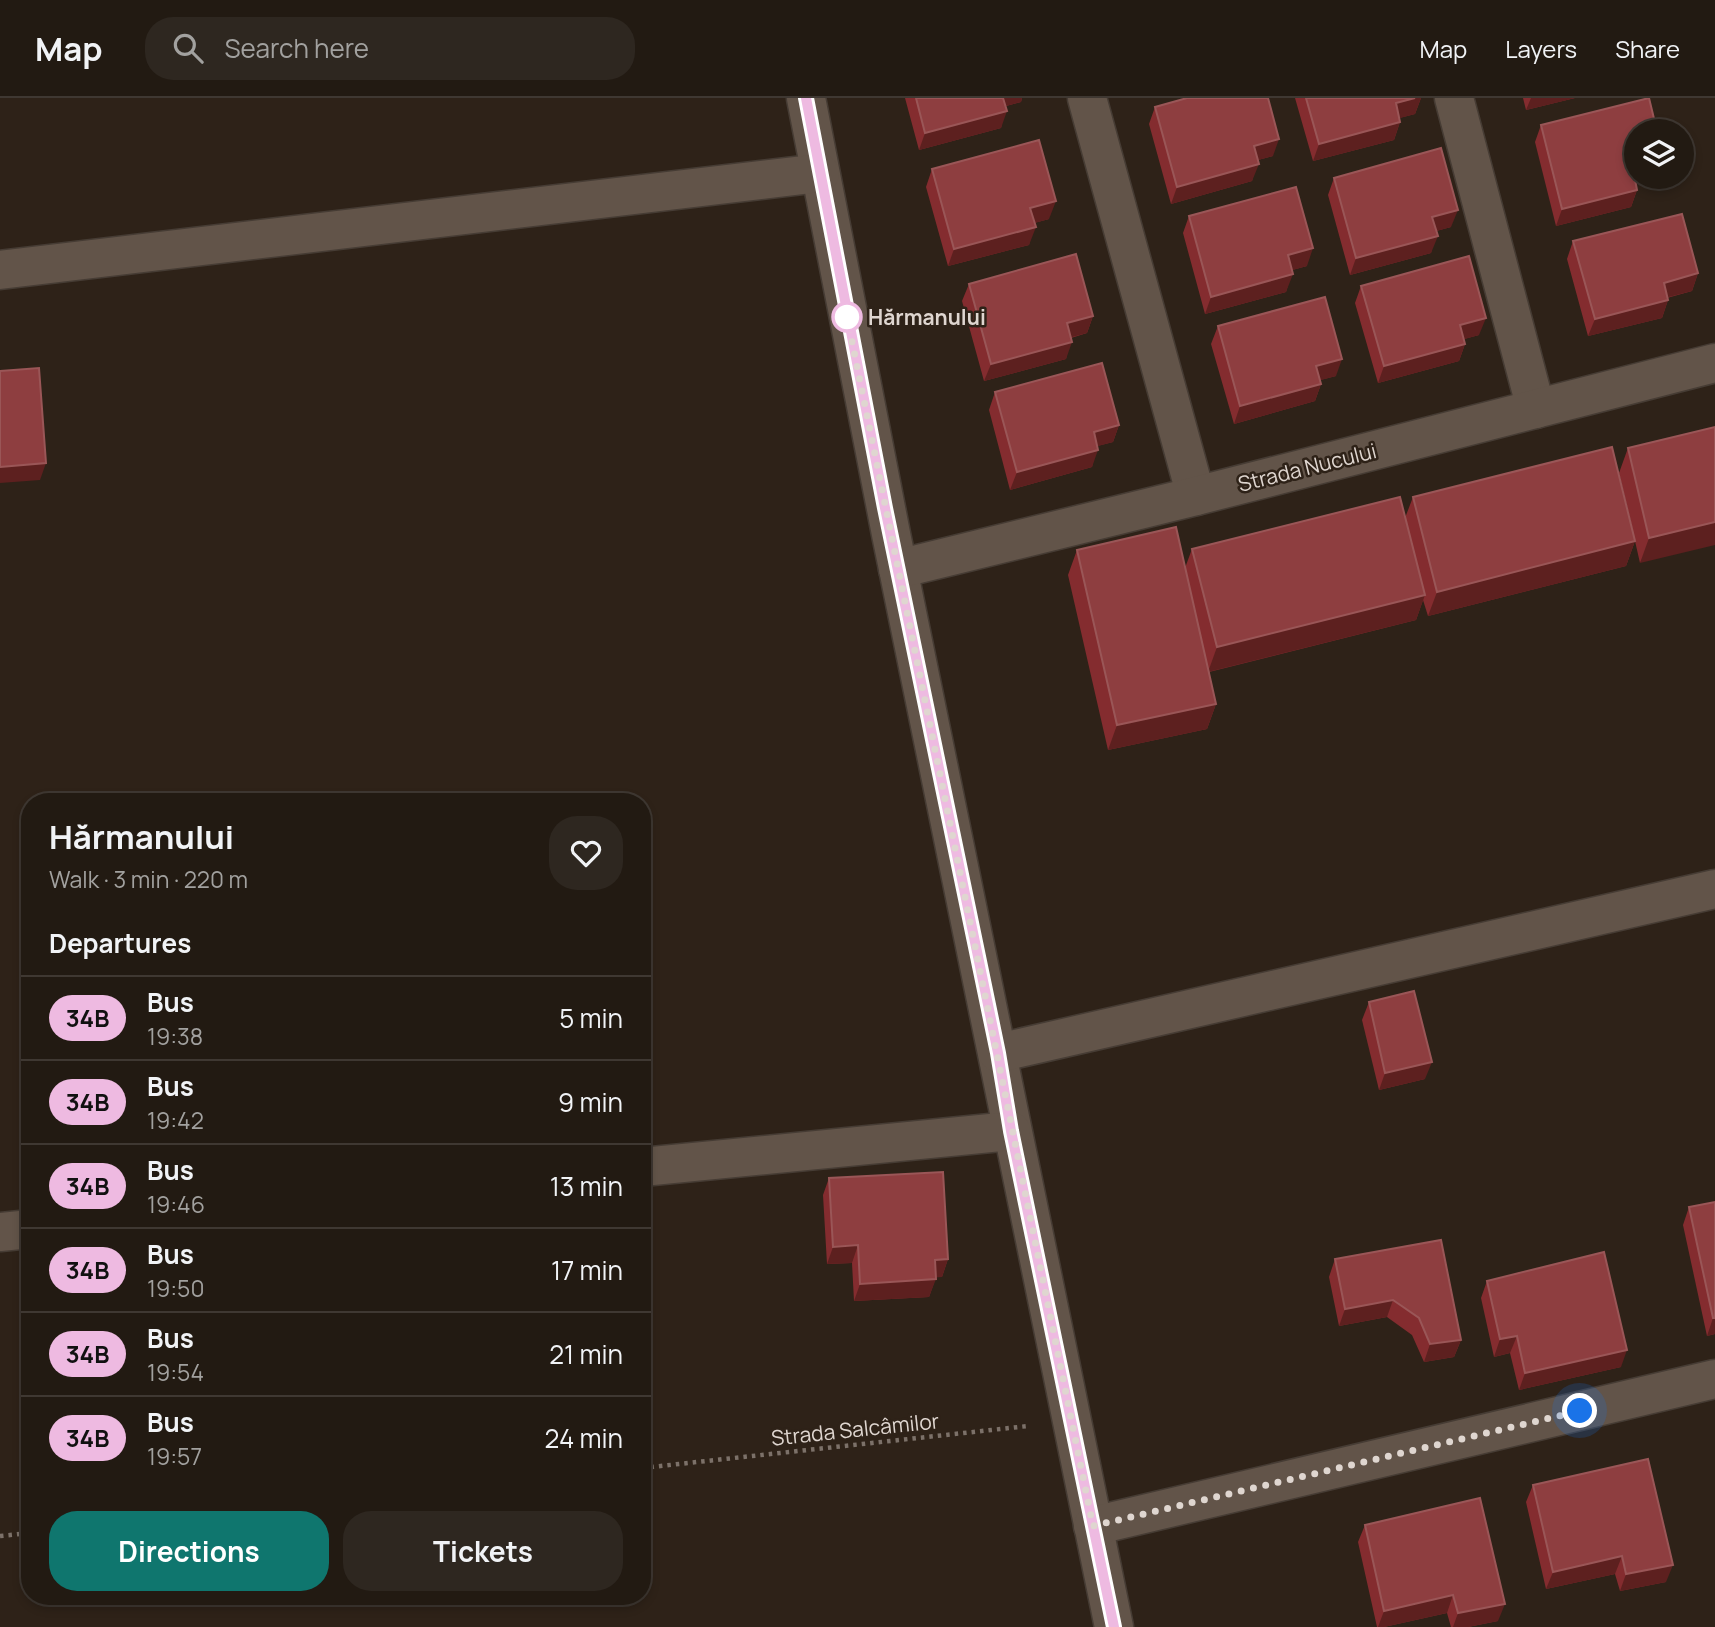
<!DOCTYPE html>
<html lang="en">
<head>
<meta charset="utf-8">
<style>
	:root { --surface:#221a12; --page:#2e2720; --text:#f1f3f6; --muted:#a2a19f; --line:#3f3832; --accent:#0f766e }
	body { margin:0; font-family:Manrope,sans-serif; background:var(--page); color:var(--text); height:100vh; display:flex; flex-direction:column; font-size:26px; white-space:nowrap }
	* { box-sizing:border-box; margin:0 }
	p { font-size:23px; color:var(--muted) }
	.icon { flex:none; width:38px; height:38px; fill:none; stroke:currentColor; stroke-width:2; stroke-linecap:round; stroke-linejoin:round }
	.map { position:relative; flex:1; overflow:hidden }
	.panel { position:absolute; left:21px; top:695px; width:630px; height:812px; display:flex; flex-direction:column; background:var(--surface); border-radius:28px; box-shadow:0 4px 10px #0003,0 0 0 2px var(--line) }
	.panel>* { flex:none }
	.badge { padding:0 14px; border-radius:23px; font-size:24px; line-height:46px }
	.tools { position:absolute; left:1624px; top:21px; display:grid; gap:14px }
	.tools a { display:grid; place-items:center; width:70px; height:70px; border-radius:50%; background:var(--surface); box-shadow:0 4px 10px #0003,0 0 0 2px var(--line); font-size:35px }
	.you { position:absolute; width:35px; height:35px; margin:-18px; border:5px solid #fff; border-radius:50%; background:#1a73e8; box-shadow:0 0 0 10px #1a73e833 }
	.map>.badge { position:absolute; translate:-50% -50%; box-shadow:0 0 0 4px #fff }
	h2 { padding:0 28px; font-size:26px; line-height:63px }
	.round { display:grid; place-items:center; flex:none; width:74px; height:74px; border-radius:28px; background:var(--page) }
	.headline { display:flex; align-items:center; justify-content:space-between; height:119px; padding:0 28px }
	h1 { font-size:33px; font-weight:700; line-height:52px }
	.action { display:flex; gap:14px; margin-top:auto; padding:14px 28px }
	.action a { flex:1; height:80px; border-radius:28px; background:var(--accent); color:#fff; font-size:28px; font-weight:700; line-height:80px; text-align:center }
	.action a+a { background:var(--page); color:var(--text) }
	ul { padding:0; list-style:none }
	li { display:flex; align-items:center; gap:21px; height:84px; padding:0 28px; border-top:2px solid var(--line) }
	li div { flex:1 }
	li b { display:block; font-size:26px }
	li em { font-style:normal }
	li .badge { min-width:77px; font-weight:700; text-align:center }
	header { display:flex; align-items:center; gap:42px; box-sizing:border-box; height:98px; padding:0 35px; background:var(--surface); border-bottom:2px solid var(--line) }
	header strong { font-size:33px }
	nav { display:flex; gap:38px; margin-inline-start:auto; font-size:24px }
	.search { width:490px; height:63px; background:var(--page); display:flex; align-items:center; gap:18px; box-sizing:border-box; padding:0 24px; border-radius:28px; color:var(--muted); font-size:26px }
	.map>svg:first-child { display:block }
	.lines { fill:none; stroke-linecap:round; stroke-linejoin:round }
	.minor-casing { stroke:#463c34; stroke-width:41 }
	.path { stroke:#7c7169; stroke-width:4.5; stroke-dasharray:3.5 5; stroke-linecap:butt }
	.minor { stroke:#625449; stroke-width:38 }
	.wall { fill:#842c2f }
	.shaded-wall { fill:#5d201f }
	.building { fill:#8e3e40; stroke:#9a5657; stroke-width:2 }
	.line-casing { stroke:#fff; stroke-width:16 }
	.line { stroke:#eebae1; stroke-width:10 }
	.walk { stroke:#dfd6d0; stroke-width:7; stroke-dasharray:0 12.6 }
	.stop-dot { fill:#fff; stroke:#eebae1; stroke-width:3.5 }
	.labels { text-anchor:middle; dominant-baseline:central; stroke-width:5; stroke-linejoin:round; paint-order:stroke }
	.stop-label { font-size:21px; font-weight:bold; fill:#dfd6d0; stroke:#2e2218; text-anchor:start }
	.street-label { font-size:21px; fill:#dfd6d0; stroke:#2e2218 }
</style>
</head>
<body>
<header>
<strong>Map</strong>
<div class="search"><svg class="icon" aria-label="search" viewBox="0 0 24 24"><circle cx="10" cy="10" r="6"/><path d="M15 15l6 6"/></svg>Search here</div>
<nav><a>Map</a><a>Layers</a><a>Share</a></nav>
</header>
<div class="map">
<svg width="1715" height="1529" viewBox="0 0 1715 1529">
	<rect width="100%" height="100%" fill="#2e2218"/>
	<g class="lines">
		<defs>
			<g id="minor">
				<path d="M806 0 891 436 1114 1529"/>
				<path d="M1087 0 1196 398"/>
				<path d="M1454 0 1536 311"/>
				<path d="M0 172 820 75"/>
				<path d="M898 471 1196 398 1715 265"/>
				<path d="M998 955 1715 791"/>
				<path d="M642 1069 1011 1033"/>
				<path d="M0 1134 30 1131"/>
				<path d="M1093 1428 1715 1281"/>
			</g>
		</defs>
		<!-- minor casing -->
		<use href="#minor" class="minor-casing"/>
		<!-- path -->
		<g class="path">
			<path d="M642 1370 1028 1328"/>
			<path d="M0 1438 30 1435"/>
		</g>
		<!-- minor -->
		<use href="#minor" class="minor"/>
	</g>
	<!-- wall -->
	<g class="wall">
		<path d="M905 0H1022L1021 4 1006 8 1001 30 919 52Z"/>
		<path d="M1295 0H1421L1415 16 1399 20 1400 24 1394 42 1313 63Z"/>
		<path d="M1523 0H1575L1526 12Z"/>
		<path d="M1155 9 1273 58 1258 62 1252 83 1171 106 1149 26Z"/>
		<path d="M1541 27 1658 81 1636 86 1637 92 1631 109 1556 128 1535 44Z"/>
		<path d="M932 71 1049 121 1034 125 1029 147 948 168 926 89Z"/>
		<path d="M1334 80 1451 129 1436 133 1431 155 1350 177 1328 97Z"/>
		<path d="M1189 118 1307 168 1292 172 1286 194 1205 216 1183 135Z"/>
		<path d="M1573 143 1698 175 1692 193 1667 200 1668 202 1662 220 1588 238 1567 161Z"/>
		<path d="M969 186 1093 218 1087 235 1071 240 1066 261 984 283 962 203Z"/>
		<path d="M1361 188 1479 237 1464 241 1465 246 1459 263 1378 285 1355 205Z"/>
		<path d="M1218 228 1336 278 1320 282 1321 286 1315 303 1234 326 1211 246Z"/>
		<path d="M995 294 1119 327 1113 344 1097 348 1092 369 1010 392 989 312Z"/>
		<path d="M1715 329 1640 465 1635 443 1626 468 1428 518 1423 502 1416 522 1209 574 1216 606 1207 631 1108 652 1068 477 1077 452 1185 470 1192 451 1405 420 1413 399 1633 433 1619 375 1628 350Z"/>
		<path d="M1369 904 1425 981 1379 992 1362 922Z"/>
		<path d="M829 1080 948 1161 942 1179H936L929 1199 854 1203 852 1165 827 1166 823 1097Z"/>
		<path d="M1715 1104V1236L1707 1238 1683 1127 1689 1109Z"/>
		<path d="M1335 1161 1461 1242 1454 1259 1424 1264 1412 1237 1387 1219 1339 1228 1329 1179Z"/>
		<path d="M1487 1183 1621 1269 1519 1292 1510 1255 1494 1259 1481 1200Z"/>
		<path d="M1533 1387 1666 1484 1620 1493 1615 1476 1546 1491 1526 1404Z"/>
		<path d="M1365 1427 1498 1523 1468 1529H1451L1447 1515 1384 1529H1377L1358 1444Z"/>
	</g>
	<!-- shaded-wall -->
	<g class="shaded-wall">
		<path d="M999 0H1022L1021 4 995 11Z"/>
		<path d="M1415 0H1421L1415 16 1389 23 1396 5Z"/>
		<path d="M1531 0H1575L1526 12Z"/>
		<path d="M1007 13 1001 30 919 52 925 35Z"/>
		<path d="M1400 24 1394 42 1313 63 1319 46Z"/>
		<path d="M1279 41 1273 58 1247 65 1254 48Z"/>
		<path d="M1259 66 1252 83 1171 106 1177 89Z"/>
		<path d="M1636 70V79H1659L1658 81 1626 89 1633 71Z"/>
		<path d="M1637 92 1631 109 1556 128 1562 111Z"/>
		<path d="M1056 103 1049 121 1024 128 1030 110Z"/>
		<path d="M1458 112 1451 129 1426 136 1432 119Z"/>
		<path d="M1036 129 1029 147 948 168 954 151Z"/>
		<path d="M1438 138 1431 155 1350 177 1356 160Z"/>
		<path d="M1313 150 1307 168 1282 175 1288 157Z"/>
		<path d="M1698 175 1692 193 1657 202 1664 185Z"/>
		<path d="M1293 176 1286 194 1205 216 1211 199Z"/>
		<path d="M1668 202 1662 220 1588 238 1595 221Z"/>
		<path d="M1093 218 1087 235 1061 242 1067 225Z"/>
		<path d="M1486 220 1479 237 1454 244 1460 227Z"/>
		<path d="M1072 244 1066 261 984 283 991 266Z"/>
		<path d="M1465 246 1459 263 1378 285 1384 268Z"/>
		<path d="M1342 261 1336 278 1310 285 1316 268Z"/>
		<path d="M1321 286 1315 303 1234 326 1240 308Z"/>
		<path d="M1119 327 1113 344 1087 351 1094 334Z"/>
		<path d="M1098 352 1092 369 1010 392 1017 374Z"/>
		<path d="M46 365 40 382 0 385V369Z"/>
		<path d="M1715 424V447L1640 465 1649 440Z"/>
		<path d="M1635 443 1626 468 1428 518 1437 494Z"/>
		<path d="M1425 497 1416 522 1208 574 1217 549Z"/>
		<path d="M1216 606 1207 631 1108 652 1117 627Z"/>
		<path d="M1432 964 1425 981 1379 992 1385 975Z"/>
		<path d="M858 1147 852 1165 827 1166 833 1149Z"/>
		<path d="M948 1161 942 1179 928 1180 935 1162Z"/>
		<path d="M936 1181 929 1199 854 1203 860 1186Z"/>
		<path d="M1393 1202 1387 1219 1339 1228 1345 1211Z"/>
		<path d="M1713 1220H1715V1236L1707 1238Z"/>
		<path d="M1517 1238 1510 1255 1494 1259 1500 1241Z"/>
		<path d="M1461 1242 1454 1259 1424 1264 1430 1246Z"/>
		<path d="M1627 1252 1621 1269 1519 1292 1525 1275Z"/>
		<path d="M1622 1458 1615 1476 1546 1491 1553 1474Z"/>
		<path d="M1673 1467 1666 1484 1620 1493 1626 1476Z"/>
		<path d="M1453 1497 1447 1515 1384 1529H1378L1384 1513Z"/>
		<path d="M1505 1506 1498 1523 1468 1529H1453L1458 1515Z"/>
	</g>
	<!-- building -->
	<g class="building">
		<path d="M916 0H1003L1007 13 925 35Z"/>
		<path d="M1187 0H1268L1279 41 1254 48 1259 66 1177 89 1155 9Z"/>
		<path d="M1306 0H1415L1396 5 1400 24 1319 46Z"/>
		<path d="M1649 0 1657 33H1636V70L1633 71 1637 92 1562 111 1541 27Z"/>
		<path d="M1039 42 1056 103 1030 110 1036 129 954 151 932 71Z"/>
		<path d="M1441 50 1458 112 1432 119 1438 138 1356 160 1334 80Z"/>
		<path d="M1296 89 1313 150 1288 157 1293 176 1211 199 1189 118Z"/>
		<path d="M1682 116 1698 175 1664 185 1668 202 1595 221 1573 143Z"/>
		<path d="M1076 156 1093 218 1067 225 1072 244 991 266 969 186Z"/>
		<path d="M1469 158 1486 220 1460 227 1465 246 1384 268 1361 188Z"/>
		<path d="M1325 199 1342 261 1316 268 1321 286 1240 308 1218 228Z"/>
		<path d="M1102 265 1119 327 1094 334 1098 352 1017 374 995 294Z"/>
		<path d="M39 270 46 365 0 369V273Z"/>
		<path d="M1715 329V424L1649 440 1628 350Z"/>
		<path d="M1612 349 1635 443 1437 494 1413 399Z"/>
		<path d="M1400 399 1425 497 1217 549 1192 451Z"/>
		<path d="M1176 429 1216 606 1117 627 1077 452Z"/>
		<path d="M1414 893 1432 964 1385 975 1369 904Z"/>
		<path d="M943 1074 948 1161 935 1162 936 1181 860 1186 858 1147 833 1149 829 1080Z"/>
		<path d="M1715 1104V1220H1713L1689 1109Z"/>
		<path d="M1441 1142 1461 1242 1430 1246 1419 1220 1393 1202 1345 1211 1335 1161Z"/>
		<path d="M1604 1154 1627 1252 1525 1275 1517 1238 1500 1241 1487 1183Z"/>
		<path d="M1648 1361 1673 1467 1626 1476 1622 1458 1553 1474 1533 1387Z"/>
		<path d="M1480 1400 1505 1506 1458 1515 1453 1497 1384 1513 1365 1427Z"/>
	</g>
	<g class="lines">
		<defs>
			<path id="line" d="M806 0 885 410 998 955 1011 1033 1114 1529"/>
		</defs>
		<!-- line casing -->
		<use href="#line" class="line-casing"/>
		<!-- line -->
		<use href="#line" class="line"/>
		<!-- walk -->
		<path class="walk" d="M847 219 1093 1428 1580 1313"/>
	</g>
	<!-- markers -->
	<circle class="stop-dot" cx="847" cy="219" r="14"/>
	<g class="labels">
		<!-- stop labels -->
		<g class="stop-label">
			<text x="868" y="219">Hărmanului</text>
		</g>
		<!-- street labels -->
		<g class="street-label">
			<text transform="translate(1307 369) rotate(-14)">Strada Nucului</text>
			<text transform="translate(855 1331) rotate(-6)">Strada Salcâmilor</text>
		</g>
	</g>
</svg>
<div class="tools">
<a><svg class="icon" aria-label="layers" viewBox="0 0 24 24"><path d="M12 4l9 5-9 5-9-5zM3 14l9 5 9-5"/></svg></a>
</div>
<div class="you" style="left:1580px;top:1313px"></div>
<section class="panel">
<div class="headline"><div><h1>Hărmanului</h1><p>Walk · 3 min · 220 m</p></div><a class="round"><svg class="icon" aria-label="heart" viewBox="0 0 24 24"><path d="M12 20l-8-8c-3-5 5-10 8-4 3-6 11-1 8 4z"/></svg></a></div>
<h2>Departures</h2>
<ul>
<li><span class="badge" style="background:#eebae1;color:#111">34B</span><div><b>Bus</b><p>19:38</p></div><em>5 min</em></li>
<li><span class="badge" style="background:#eebae1;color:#111">34B</span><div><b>Bus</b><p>19:42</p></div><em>9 min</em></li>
<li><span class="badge" style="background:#eebae1;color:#111">34B</span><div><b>Bus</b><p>19:46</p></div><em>13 min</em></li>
<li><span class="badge" style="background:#eebae1;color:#111">34B</span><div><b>Bus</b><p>19:50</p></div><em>17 min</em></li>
<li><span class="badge" style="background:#eebae1;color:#111">34B</span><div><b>Bus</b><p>19:54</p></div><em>21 min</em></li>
<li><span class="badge" style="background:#eebae1;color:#111">34B</span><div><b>Bus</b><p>19:57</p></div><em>24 min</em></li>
</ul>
<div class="action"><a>Directions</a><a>Tickets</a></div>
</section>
</div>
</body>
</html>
